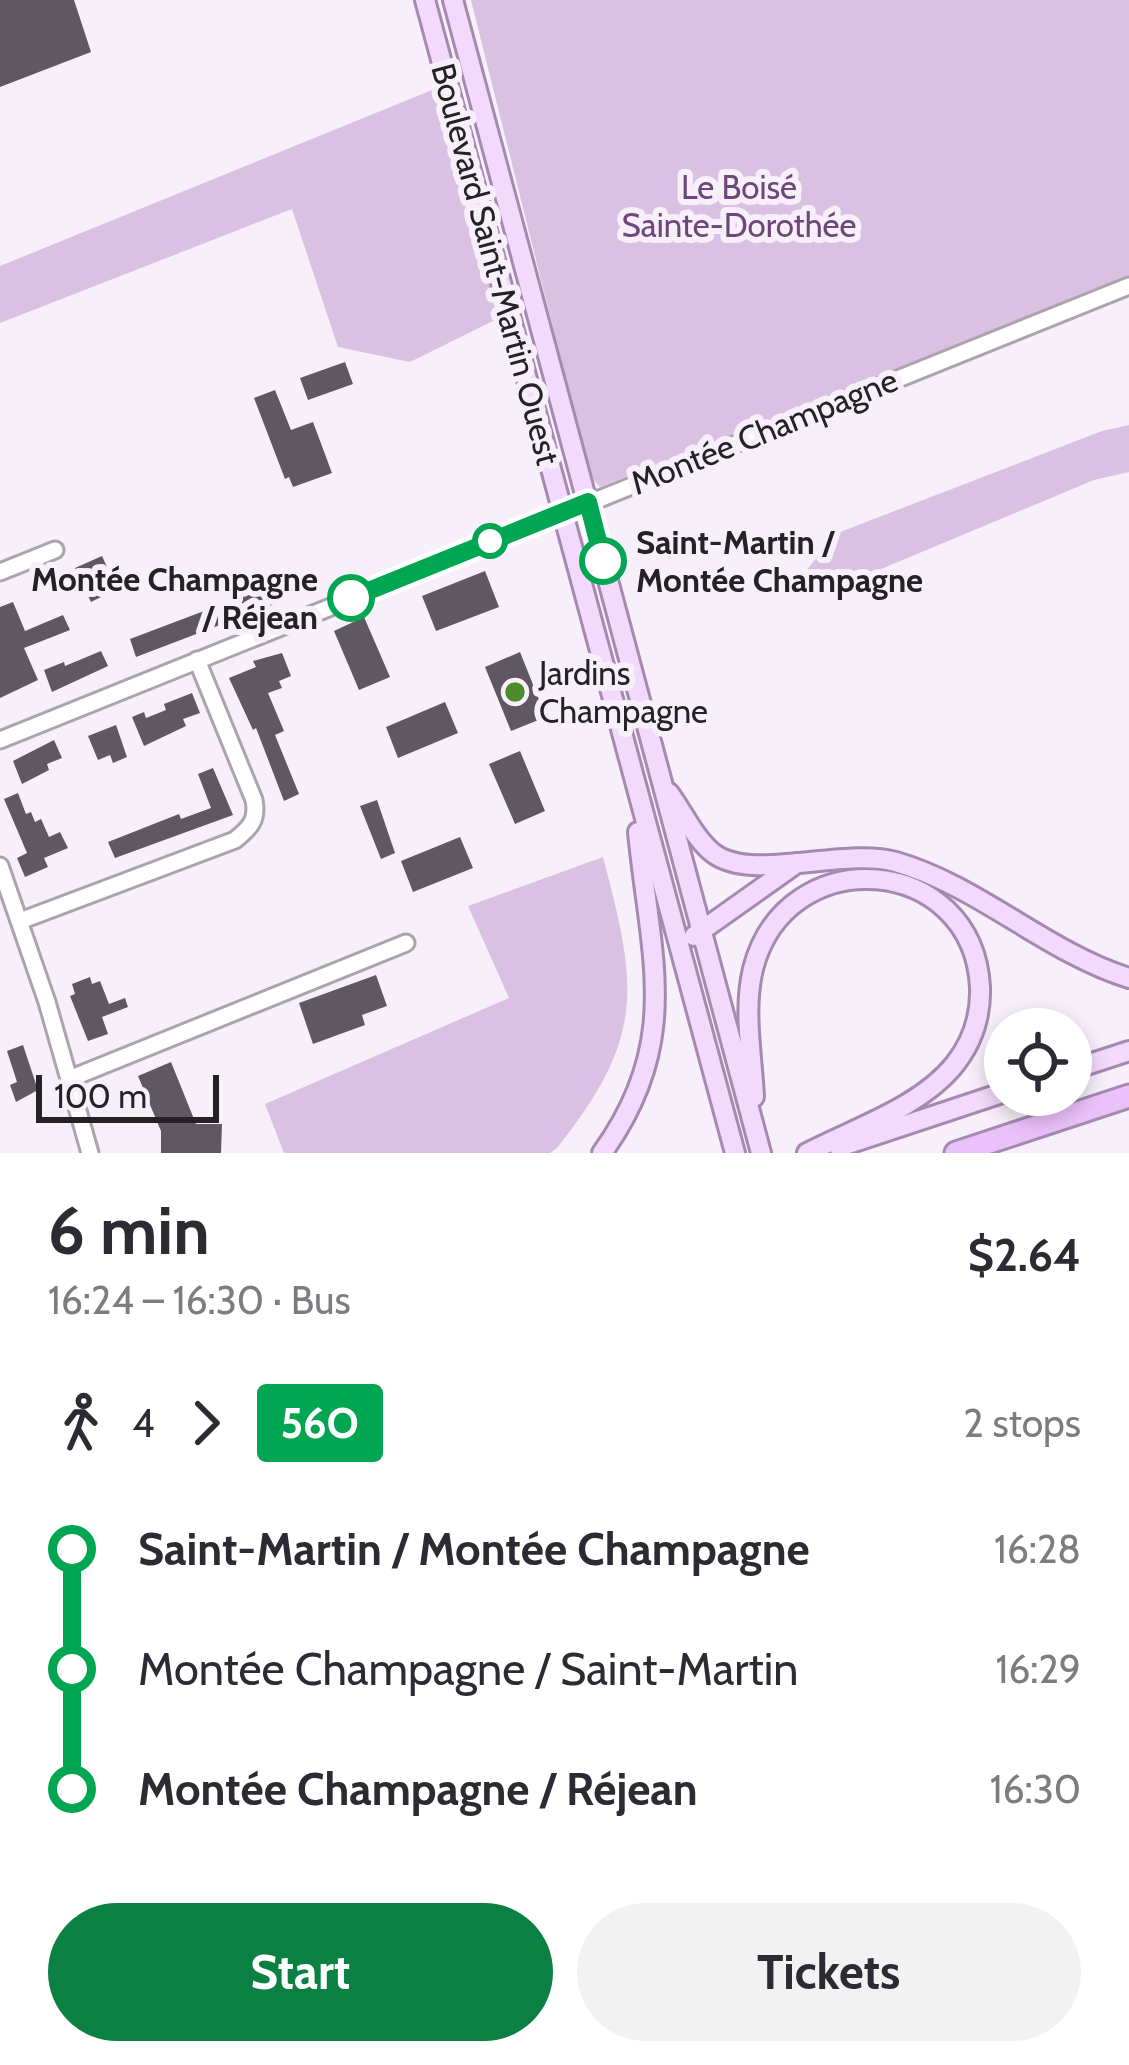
<!DOCTYPE html>
<html lang="en">
<head>
<meta charset="utf-8">
<style>
	:root { --surface:#fff; --page:#f2f2f3; --text:#2b2b33; --muted:#7c7c81; --accent:#0b8043 }
	body { margin:0; font-family:Cabin,sans-serif; background:var(--page); color:var(--text); height:100vh; display:flex; flex-direction:column; font-size:45px; white-space:nowrap }
	* { box-sizing:border-box; margin:0 }
	p { font-size:39px; color:var(--muted) }
	.icon { flex:none; width:66px; height:66px; fill:none; stroke:currentColor; stroke-width:2; stroke-linecap:round; stroke-linejoin:round }
	.map { position:relative; height:1153px; overflow:hidden }
	.details { display:flex; flex-direction:column; background:var(--surface); flex:1 }
	.details>* { flex:none }
	.badge { padding:0 24px; border-radius:9px; font-size:42px; line-height:78px }
	.tools { position:absolute; left:984px; top:1008px; display:grid; gap:24px }
	.tools a { display:grid; place-items:center; width:108px; height:108px; border-radius:50%; background:var(--surface); box-shadow:0 6px 18px #0003; font-size:60px }
	.scale { position:absolute; left:36px; bottom:30px; width:183px; box-sizing:border-box; padding-left:12px; border:6px solid #252226; border-top:0; font-size:33px; line-height:42px; white-space:nowrap; color:#252226; -webkit-text-stroke:9px #f7eff9; paint-order:stroke }
	.map>.badge { position:absolute; translate:-50% -50%; box-shadow:0 0 0 6px #fff }
	.legs { display:flex; align-items:center; gap:18px; height:132px; padding:0 48px; font-size:39px }
	.legs p { margin-inline-start:auto }
	.headline { display:flex; align-items:center; justify-content:space-between; height:204px; padding:0 48px }
	h1 { font-size:66px; font-weight:800; line-height:90px }
	.button { display:flex; gap:24px; margin-top:auto; padding:24px 48px }
	.button a { flex:1; height:138px; border-radius:72px; background:var(--accent); color:#fff; font-size:48px; font-weight:800; line-height:138px; text-align:center }
	.button a+a { background:var(--page); color:var(--text) }
	ul { padding:0 48px; list-style:none }
	li { display:flex; align-items:center; gap:42px; height:120px; font-size:45px }
	li i { display:grid; place-items:center; width:18px; height:100%; margin:0 15px; background:currentColor }
	li i::after { content:''; width:30px; height:30px; margin:-15px; border:9px solid; border-radius:50%; background:var(--surface) }
	li p { margin-inline-start:auto }
	li:first-child i { background:linear-gradient(#0000 50%,currentColor 0) }
	li:last-child i { background:linear-gradient(currentColor 50%,#0000 0) }
	.map>svg:first-child { display:block }
	.green { fill:#dac1e3 }
	.building { fill:#5f5861 }
	.lines { fill:none; stroke-linecap:round; stroke-linejoin:round }
	.minor-casing { stroke:#aba4ad; stroke-width:21 }
	.major-casing { stroke:#a689b0; stroke-width:24 }
	.highway-casing { stroke:#a689b0; stroke-width:27 }
	.minor { stroke:#fff; stroke-width:15 }
	.major { stroke:#f3dafc; stroke-width:18 }
	.highway { stroke:#ebc1fa; stroke-width:21 }
	.line-1-casing { stroke:#fff; stroke-width:27 }
	.line-1 { stroke:#00a651; stroke-width:18 }
	.stop-1-dot { fill:#fff; stroke:#00a651; stroke-width:6 }
	.poi-dot { fill:#4d8c2e; stroke:#f7eff9; stroke-width:4.5 }
	.labels { text-anchor:middle; dominant-baseline:central; stroke-width:12; stroke-linejoin:round; paint-order:stroke }
	.park-label { font-size:33px; fill:#6d467a; stroke:#f7eff9 }
	.street-label { font-size:33px; fill:#252226; stroke:#f7eff9 }
	.stop-label { font-size:33px; font-weight:bold; fill:#252226; stroke:#f7eff9; text-anchor:start }
	.poi-label { font-size:33px; fill:#252226; stroke:#f7eff9; text-anchor:start }
</style>
</head>
<body>
<div class="map">
<svg width="1129" height="1153" viewBox="0 0 1129 1153">
	<rect width="100%" height="100%" fill="#f7eff9"/>
	<!-- green -->
	<g class="green">
		<path d="M471 0H1129V277L600 487 590 476Z"/>
		<path d="M437 88 499 318 410 362 338 347 292 209 0 323V266Z"/>
		<path d="M1129 425V472L1094 480 862 577 813 583 806 571 835 534 1102 431Z"/>
		<path d="M603 857C638 989 645 1037 557 1148L550 1153H284L265 1104 509 998 468 906Z"/>
	</g>
	<!-- building -->
	<g class="building">
		<path d="M0 0H74L91 52 0 87Z"/>
		<path d="M345 362 353 384 308 400 300 378Z"/>
		<path d="M275 390 291 430 313 422 332 473 293 487 289 477 285 479 254 398Z"/>
		<path d="M102 556 117 589 91 602 75 568Z"/>
		<path d="M485 571 499 607 436 631 422 596Z"/>
		<path d="M270 576 280 602 136 657 130 639 249 594 246 586Z"/>
		<path d="M13 602 25 631 63 615 70 630 24 648 38 680 0 698V607Z"/>
		<path d="M364 617 390 677 359 690 334 631Z"/>
		<path d="M101 651 108 666 52 692 44 670 64 662 65 666Z"/>
		<path d="M520 652 546 717 511 731 485 667Z"/>
		<path d="M282 653 291 676 279 681 282 688 268 693 284 731 275 735 299 794 284 801 256 728 253 730 229 678 256 667 253 661Z"/>
		<path d="M192 693 200 713 183 719 186 726 144 746 132 717 144 712 146 718 166 710 164 704Z"/>
		<path d="M445 702 458 733 398 758 386 727Z"/>
		<path d="M116 725 127 757 113 763 110 755 98 760 88 736Z"/>
		<path d="M54 740 62 758 47 764 49 770 22 784 13 761Z"/>
		<path d="M520 751 545 811 515 824 489 764Z"/>
		<path d="M213 768 233 815 115 858 108 842 179 814 181 819 211 808 198 774Z"/>
		<path d="M18 793 26 814 31 812 35 822 41 819 49 837 60 832 68 848 44 858 48 867 25 877 17 858 27 853 4 799Z"/>
		<path d="M377 800 395 853 381 859 360 806Z"/>
		<path d="M460 837 473 868 413 892 401 861Z"/>
		<path d="M376 975 387 1006 362 1015 365 1025 313 1044 299 1003Z"/>
		<path d="M90 977 92 984 100 981 109 1004 125 998 128 1007 102 1017 108 1034 88 1041 70 996 75 994 72 984Z"/>
		<path d="M23 1045 38 1090 16 1102 10 1085 17 1082 7 1051Z"/>
		<path d="M171 1062 196 1124H222L221 1153H161V1131L138 1076Z"/>
	</g>
	<g class="lines">
		<defs>
			<g id="minor">
				<path d="M0 572 55 550"/>
				<path d="M0 740 1129 286"/>
				<path d="M0 866 47 1002 90 1153"/>
				<path d="M20 921 235 840C250 828 258 820 254 800L197 660"/>
				<path d="M69 1079 406 943"/>
			</g>
			<g id="major">
				<path d="M425 0 735 1153"/>
				<path d="M453 0 761 1153"/>
				<path d="M669 793C683 812 695 839 713 853 752 883 843 847 896 862 979 886 1046 952 1129 978"/>
				<path d="M694 936 797 863"/>
				<path d="M1071 1070 1129 1051"/>
				<path d="M754 1097C752 1055 743 1010 753 969 786 839 973 854 980 987 981 1015 973 1041 955 1064 921 1107 855 1128 807 1153"/>
				<path d="M839 1147 1005 1092"/>
				<path d="M602 1153C683 1041 650 956 638 832"/>
			</g>
			<path id="highway" d="M956 1153 1129 1096"/>
		</defs>
		<!-- minor casing -->
		<use href="#minor" class="minor-casing"/>
		<!-- major casing -->
		<use href="#major" class="major-casing"/>
		<!-- highway casing -->
		<use href="#highway" class="highway-casing"/>
		<!-- minor -->
		<use href="#minor" class="minor"/>
		<!-- major -->
		<use href="#major" class="major"/>
		<!-- highway -->
		<use href="#highway" class="highway"/>
	</g>
	<g class="lines">
		<defs>
			<path id="line-1" d="M351 598 588 502 603 561"/>
		</defs>
		<!-- line-1 casing -->
		<use href="#line-1" class="line-1-casing"/>
		<!-- line-1 -->
		<use href="#line-1" class="line-1"/>
	</g>
	<!-- markers -->
	<g class="stop-1-dot">
		<circle cx="490" cy="541" r="15"/>
		<circle cx="603" cy="561" r="21"/>
		<circle cx="351" cy="598" r="21"/>
	</g>
	<circle class="poi-dot" cx="515" cy="692" r="12"/>
	<g class="labels">
		<!-- park labels -->
		<g class="park-label">
			<text x="739" y="187">Le Boisé<tspan x="739" dy="38">Sainte-Dorothée</tspan></text>
		</g>
		<!-- street labels -->
		<g class="street-label">
			<text transform="translate(496 264) rotate(75)">Boulevard Saint-Martin Ouest</text>
			<text transform="translate(764 431) rotate(-22)">Montée Champagne</text>
		</g>
		<!-- stop labels -->
		<g class="stop-label">
			<text x="636" y="542">Saint-Martin /<tspan x="636" dy="38">Montée Champagne</tspan></text>
			<text x="318" y="579" text-anchor="end">Montée Champagne<tspan x="318" dy="38">/ Réjean</tspan></text>
		</g>
		<!-- poi labels -->
		<g class="poi-label">
			<text x="539" y="673">Jardins<tspan x="539" dy="38">Champagne</tspan></text>
		</g>
	</g>
</svg>
<div class="tools">
<a><svg class="icon" aria-label="locate" viewBox="0 0 24 24"><circle cx="12" cy="12" r="6"/><path d="M12 2v4M12 18v4M2 12h4M18 12h4"/></svg></a>
</div>
<div class="scale">100 m</div>
</div>
<section class="details">
<div class="headline"><div><h1>6 min</h1><p>16:24 – 16:30 · Bus</p></div><b>$2.64</b></div>
<div class="legs"><svg class="icon" aria-label="walk" viewBox="0 0 24 24"><circle cx="13" cy="4" r="2"/><path d="M13 8l-2 6 4 7M11 14l-3 7M7 12l3-4h3l4 4"/></svg>4<svg class="icon" aria-label="forward" viewBox="0 0 24 24"><path d="M9 5l7 7-7 7"/></svg><b class="badge" style="background:#00a651;color:#fff">56O</b><p>2 stops</p></div>
<ul>
<li><i style="color:#00a651"></i><b>Saint-Martin / Montée Champagne</b><p>16:28</p></li>
<li><i style="color:#00a651"></i><span>Montée Champagne / Saint-Martin</span><p>16:29</p></li>
<li><i style="color:#00a651"></i><b>Montée Champagne / Réjean</b><p>16:30</p></li>
</ul>
<div class="button"><a>Start</a><a>Tickets</a></div>
</section>
</body>
</html>
